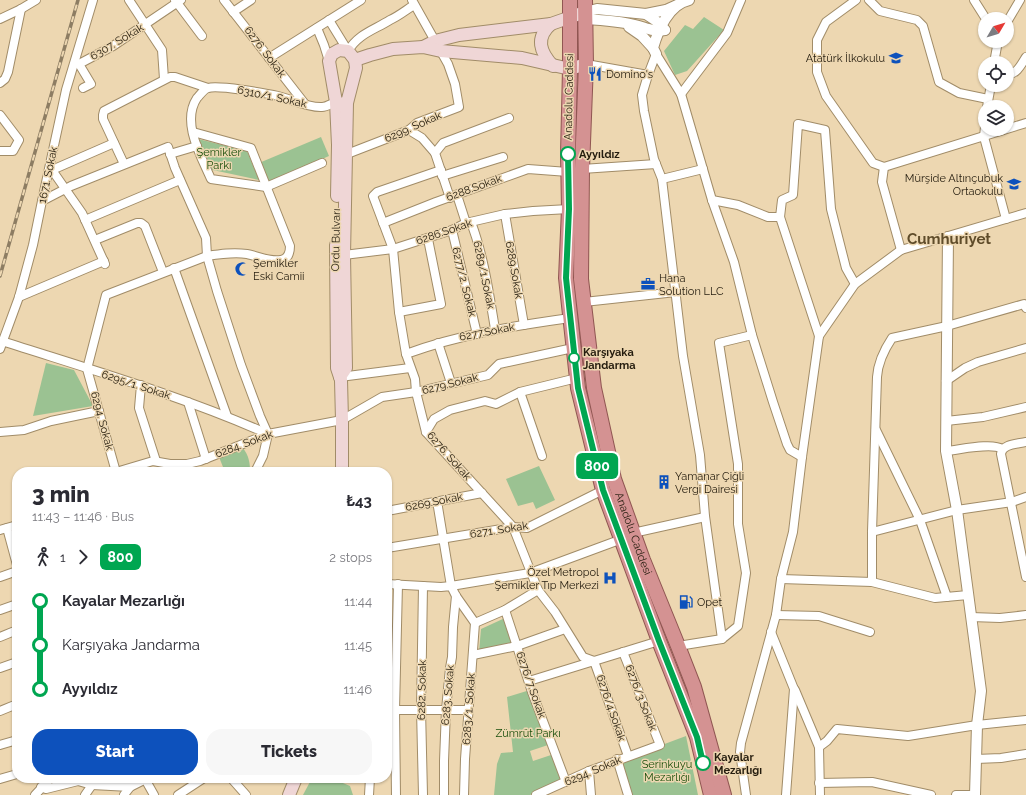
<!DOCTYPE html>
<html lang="en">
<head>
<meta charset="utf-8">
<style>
	:root { --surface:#fff; --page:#f7f7f7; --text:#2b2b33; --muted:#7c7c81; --accent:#0d51bc }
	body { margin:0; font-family:Raleway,sans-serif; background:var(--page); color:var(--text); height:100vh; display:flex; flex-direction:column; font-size:15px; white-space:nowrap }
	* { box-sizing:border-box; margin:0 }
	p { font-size:13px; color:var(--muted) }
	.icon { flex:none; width:22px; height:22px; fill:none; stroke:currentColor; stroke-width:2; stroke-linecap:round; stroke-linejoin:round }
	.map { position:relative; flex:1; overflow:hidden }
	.side { position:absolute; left:12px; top:467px; width:380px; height:316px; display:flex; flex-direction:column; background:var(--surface); border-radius:16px; box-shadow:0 1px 3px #0004 }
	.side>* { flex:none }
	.badge { padding:0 8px; border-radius:6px; font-size:14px; line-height:26px }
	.needle { width:26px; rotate:52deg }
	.controls { position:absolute; left:978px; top:12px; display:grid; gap:8px }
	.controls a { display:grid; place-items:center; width:36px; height:36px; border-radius:50%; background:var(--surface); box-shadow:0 1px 3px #0004; font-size:20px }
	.map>.badge { position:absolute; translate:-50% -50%; box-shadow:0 0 0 2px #fff }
	.legs { display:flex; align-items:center; gap:6px; height:44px; padding:0 20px; font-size:13px }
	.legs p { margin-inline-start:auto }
	.summary { display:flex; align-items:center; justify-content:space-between; height:68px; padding:0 20px }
	h1 { font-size:22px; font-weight:800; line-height:30px }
	.cta { display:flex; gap:8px; margin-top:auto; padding:8px 20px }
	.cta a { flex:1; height:46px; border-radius:16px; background:var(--accent); color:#fff; font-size:16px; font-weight:800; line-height:46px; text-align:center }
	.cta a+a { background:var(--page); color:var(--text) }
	ul { padding:0 20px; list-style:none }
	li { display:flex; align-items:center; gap:14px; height:44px; font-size:15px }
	li i { display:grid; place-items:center; width:6px; height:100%; margin:0 5px; background:currentColor }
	li i::after { content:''; width:10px; height:10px; margin:-5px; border:3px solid; border-radius:50%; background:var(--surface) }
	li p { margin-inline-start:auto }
	li:first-child i { background:linear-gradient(#0000 50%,currentColor 0) }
	li:last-child i { background:linear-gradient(currentColor 50%,#0000 0) }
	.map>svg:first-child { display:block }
	.green { fill:#9bc292 }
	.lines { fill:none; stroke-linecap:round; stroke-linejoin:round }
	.minor-casing { stroke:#a18c68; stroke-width:10 }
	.tertiary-casing { stroke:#a18c68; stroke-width:12 }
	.secondary-casing { stroke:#a18c68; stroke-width:14 }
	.trunk-casing { stroke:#905652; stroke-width:16 }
	.minor { stroke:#fff; stroke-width:8 }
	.tertiary { stroke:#fff; stroke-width:10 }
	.secondary { stroke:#efd6d6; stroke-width:12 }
	.trunk { stroke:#d49292; stroke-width:14 }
	.rail-casing { stroke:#8d7d63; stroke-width:3.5 }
	.rail { stroke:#edd7b1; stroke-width:2; stroke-dasharray:6; stroke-linecap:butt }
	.line-1-casing { stroke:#fff; stroke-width:9 }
	.line-1 { stroke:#00a651; stroke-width:6 }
	.stop-1-dot { fill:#fff; stroke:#00a651; stroke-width:2 }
	.labels { text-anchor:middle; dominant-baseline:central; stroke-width:3; stroke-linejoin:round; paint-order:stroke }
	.street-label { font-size:11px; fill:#241c0e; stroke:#edd7b1 }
	.poi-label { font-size:11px; fill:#241c0e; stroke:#edd7b1; text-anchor:start }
	.park-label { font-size:11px; fill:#194f0b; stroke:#edd7b1 }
	.stop-label { font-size:11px; font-weight:bold; fill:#241c0e; stroke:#edd7b1; text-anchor:start }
	.district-label { font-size:15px; font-weight:bold; fill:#5f4c2a; stroke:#edd7b1 }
</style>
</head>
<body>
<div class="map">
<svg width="1026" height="795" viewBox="0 0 1026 795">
	<rect width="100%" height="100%" fill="#edd7b1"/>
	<!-- green -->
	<g class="green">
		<path d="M704 17 724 30 687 71 675 75 664 51 685 25 693 29Z"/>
		<path d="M321 137 329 156 267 183 259 163Z"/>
		<path d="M198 139 247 151 259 180 208 169Z"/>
		<path d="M46 363 74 370 93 406 33 416Z"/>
		<path d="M242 447C249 455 250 463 250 472H225L219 457Z"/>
		<path d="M539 466 555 500 536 509 533 502 518 506 506 479Z"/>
		<path d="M505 618 514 643 479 652 481 629Z"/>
		<path d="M530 690 551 744 530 751 533 761 554 754 563 781 530 795H494L497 764 501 753 513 752 507 697Z"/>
		<path d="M686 736 698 795H628L619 761Z"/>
		<path d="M312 778H331L350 786 353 795H303Z"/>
	</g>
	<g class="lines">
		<defs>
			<g id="minor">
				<path d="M129 0 162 50 164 79"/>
				<path d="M175 0 202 36"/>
				<path d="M224 0 305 104"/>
				<path d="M856 0 826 22 817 40V72L826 96 873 163 884 167 1026 123"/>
				<path d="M869 0 880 11 917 20 923 26 939 82 959 93 988 99"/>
				<path d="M974 0 986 19"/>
				<path d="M233 12 251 0"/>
				<path d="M0 19 21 9 36 0"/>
				<path d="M329 20 348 51C358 34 374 30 390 20 399 16 406 10 414 5"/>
				<path d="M1007 22 1020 0"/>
				<path d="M317 28 324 45 329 61"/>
				<path d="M656 54 648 75 642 95 644 111 654 159 662 179 683 356 700 455 705 516 722 639"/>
				<path d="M656 54 681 94 712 200 734 262 752 335 773 402 787 444 790 450 802 457"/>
				<path d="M269 58 361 0"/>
				<path d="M994 63 998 41"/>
				<path d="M586 64 648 75"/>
				<path d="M1007 75C1017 74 1021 65 1026 57"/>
				<path d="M0 83 5 79 8 72 21 9"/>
				<path d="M83 88 91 84 79 64 113 46 181 0"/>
				<path d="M681 94 727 33 741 0"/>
				<path d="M987 107 991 85"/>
				<path d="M0 115 19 140 13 151H0"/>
				<path d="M985 127 984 137 1006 219"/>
				<path d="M409 130 422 138 435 153"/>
				<path d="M170 154 197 146"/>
				<path d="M347 154 409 130 417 123 459 107 455 84 448 64 412 0"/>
				<path d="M322 163 266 187 211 179C201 156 181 122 197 98 200 95 204 89 208 88 218 85 266 93 278 96 291 99 308 108 322 107 327 107 332 103 336 102"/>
				<path d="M124 164 103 119V115L104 111 170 77H175L208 88"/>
				<path d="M884 167 882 182 901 250"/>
				<path d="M582 169 656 164"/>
				<path d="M49 170H52L82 213 105 264"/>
				<path d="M52 170 114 143"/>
				<path d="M441 170 377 192 373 196 393 249 399 312 406 354 415 379 416 392 426 432 513 527 538 590 555 612 583 657 594 661 659 641"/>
				<path d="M442 176 503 157"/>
				<path d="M662 179 703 169"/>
				<path d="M457 195 466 223"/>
				<path d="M450 198 435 153 443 143 509 118"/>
				<path d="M712 200 738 205 768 217H780L819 336"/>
				<path d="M42 201 71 186 168 147 175 168 206 238 207 256 217 291 241 365 260 416 268 434"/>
				<path d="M505 214 524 325"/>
				<path d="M780 217 782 200 793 195 798 124 825 130 831 209 846 268 855 284"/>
				<path d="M85 220 180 180"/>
				<path d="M471 222C484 257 489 293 495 329"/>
				<path d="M383 223 436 202 528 169 568 172"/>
				<path d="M452 230 477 334"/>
				<path d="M95 240 137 223H141L145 226 163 272"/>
				<path d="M344 255 393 249 452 230 466 223 505 214 533 211 569 209"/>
				<path d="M174 268 227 416"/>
				<path d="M19 297 104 261"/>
				<path d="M584 302 676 292"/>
				<path d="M399 312 441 304 428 239"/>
				<path d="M2 341C92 370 182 396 268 434"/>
				<path d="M438 343 451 383"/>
				<path d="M0 349 19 297 33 245 42 201 66 90 93 0"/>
				<path d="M406 354C461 334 513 326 570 318"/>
				<path d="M340 377 410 368"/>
				<path d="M946 381 965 368 978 362 1026 348"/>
				<path d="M141 385 139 408 156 461"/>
				<path d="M520 392 542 456"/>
				<path d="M188 402 206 459"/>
				<path d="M946 421 983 417 1026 407"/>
				<path d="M876 430 920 520 947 597"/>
				<path d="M0 432 24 430 51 421 99 411"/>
				<path d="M426 432 434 419 450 410 485 401 496 404 520 392 577 378"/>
				<path d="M1026 442C1017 444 1002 444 1001 454L1026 577"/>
				<path d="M946 451C959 450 992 442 1002 449"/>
				<path d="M116 472 87 369 106 295 207 256C220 254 233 252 247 254 258 256 269 262 281 260 288 259 290 253 290 246L251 148 193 132"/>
				<path d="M116 472 153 461 170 464H187L200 461 268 434 342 420 382 397 416 392 488 375 499 364 573 348"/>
				<path d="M255 472 263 456 268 434"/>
				<path d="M437 501 451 586 530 573 622 539"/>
				<path d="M387 511 482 493"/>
				<path d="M7 528 17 565"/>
				<path d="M0 530 17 525"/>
				<path d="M872 532 957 510 1012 502 1026 497"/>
				<path d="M633 533 705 517"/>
				<path d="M387 548 513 527 527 528 603 490"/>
				<path d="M0 577 17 571"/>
				<path d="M781 579 872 582 935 598 968 595"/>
				<path d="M872 582V532L877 377C878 362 884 350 892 338L947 326 1024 304 1026 308"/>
				<path d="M387 584 441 587 451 586 456 596 475 623 505 610 538 590"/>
				<path d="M0 610 17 604"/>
				<path d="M505 610 532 692 566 782"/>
				<path d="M776 615 819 616 870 632"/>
				<path d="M971 617 1000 618 1026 615"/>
				<path d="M771 632 794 689 786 795"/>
				<path d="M0 637 17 630"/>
				<path d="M678 646 722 639 738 626 746 573 738 524V464L719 343 752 335"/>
				<path d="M473 655 517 646 565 629"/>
				<path d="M0 668 17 662"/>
				<path d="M529 681 594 661 628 756"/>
				<path d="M795 690 819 747 820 795"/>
				<path d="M387 710H469"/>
				<path d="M0 711 17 704"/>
				<path d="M0 745 17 740"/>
				<path d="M819 747 827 741 837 729 908 736 977 725 1026 720"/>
				<path d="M617 759 628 795"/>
				<path d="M976 759 1001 758 1026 754"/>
				<path d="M589 771 591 795"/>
				<path d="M231 778 246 795"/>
				<path d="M0 779 17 774"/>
				<path d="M145 779 154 795"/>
				<path d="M819 783 872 782 931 795"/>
				<path d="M41 787 46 789 78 781 92 785 130 787"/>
				<path d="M35 795 51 778"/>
				<path d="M85 795 92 785"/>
				<path d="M124 795 130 787 148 778"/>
				<path d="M178 795 204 778"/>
				<path d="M369 795 370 778"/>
				<path d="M396 795 395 710 398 584"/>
				<path d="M423 795 421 709 423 586"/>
				<path d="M444 795V761L446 710 450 668 452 657 453 627 456 596"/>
				<path d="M464 795 465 759 475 623"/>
				<path d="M536 795 589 771 660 745 623 652"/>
				<path d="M746 795 740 752 741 743 776 615 781 579 793 532 802 457 819 336 855 284 901 250 1026 213"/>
				<path d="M956 795H975"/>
			</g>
			<g id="tertiary">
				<path d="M585 12 597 9 646 14 655 20 665 30"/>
				<path d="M646 14 666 10 677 5"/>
				<path d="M585 19C602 20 619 21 635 25 647 28 652 32 665 30"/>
				<path d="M629 27 642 36 653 48"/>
				<path d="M656 54 653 48C658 30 669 4 689 0"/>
				<path d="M948 237 946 451 957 510 981 691 977 725 975 795"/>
			</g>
			<g id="secondary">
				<path d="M551 24C535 38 540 52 553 66"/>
				<path d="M423 47 435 41 459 35 551 24 585 12"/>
				<path d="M355 60 370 55 393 49 423 47 441 51 522 58 570 69 586 64"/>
				<path d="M336 102 338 145 337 196"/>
				<path d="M336 245 337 368 341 380 342 420V472"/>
				<path d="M340 377 346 368 344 255 347 103 356 68 355 60 348 51 339 50 332 54 329 61 336 102 343 104 347 103"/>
				<path d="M289 795 296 778"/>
			</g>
			<g id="trunk">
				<path d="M570 0V69L568 154 569 209 566 278 578 388 603 490 659 641 697 737 711 795"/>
				<path id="s1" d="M585 0 586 64 582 169 581 279 594 388 614 479 643 560 678 646 694 687 724 795"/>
			</g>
		</defs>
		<!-- minor casing -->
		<use href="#minor" class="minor-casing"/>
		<!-- tertiary casing -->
		<use href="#tertiary" class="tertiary-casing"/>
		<!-- secondary casing -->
		<use href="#secondary" class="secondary-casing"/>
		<!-- trunk casing -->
		<use href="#trunk" class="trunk-casing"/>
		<!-- minor -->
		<use href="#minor" class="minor"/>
		<!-- tertiary -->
		<use href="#tertiary" class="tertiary"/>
		<!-- secondary -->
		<use href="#secondary" class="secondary"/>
		<!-- trunk -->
		<use href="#trunk" class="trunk"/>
		<defs>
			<path id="rail" d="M0 276 78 0"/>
		</defs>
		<!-- rail casing -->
		<use href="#rail" class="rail-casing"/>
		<!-- rail -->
		<use href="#rail" class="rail"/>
	</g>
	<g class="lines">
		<defs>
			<path id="line-1" d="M568 154 569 209 566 278 578 388 603 490 659 641 691 722 697 737 703 763"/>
		</defs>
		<!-- line-1 casing -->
		<use href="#line-1" class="line-1-casing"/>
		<!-- line-1 -->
		<use href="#line-1" class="line-1"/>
	</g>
	<!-- icons -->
	<defs>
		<symbol id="school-bare" viewBox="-9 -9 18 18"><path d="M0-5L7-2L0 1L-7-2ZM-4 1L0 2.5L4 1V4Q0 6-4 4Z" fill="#0d51bc" stroke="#edd7b1" stroke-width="2.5" paint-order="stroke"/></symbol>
		<symbol id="restaurant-bare" viewBox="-9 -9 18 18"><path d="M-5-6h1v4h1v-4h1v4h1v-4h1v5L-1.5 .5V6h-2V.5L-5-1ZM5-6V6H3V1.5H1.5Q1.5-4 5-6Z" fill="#0d51bc" stroke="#edd7b1" stroke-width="2.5" paint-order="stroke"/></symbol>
		<symbol id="mosque-bare" viewBox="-9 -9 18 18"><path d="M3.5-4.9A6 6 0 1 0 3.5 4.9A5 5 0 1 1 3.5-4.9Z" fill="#0d51bc" stroke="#edd7b1" stroke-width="2.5" paint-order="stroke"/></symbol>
		<symbol id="office-bare" viewBox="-9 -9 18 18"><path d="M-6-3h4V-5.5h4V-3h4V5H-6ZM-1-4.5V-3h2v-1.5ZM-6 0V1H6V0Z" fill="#0d51bc" stroke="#edd7b1" stroke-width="2.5" paint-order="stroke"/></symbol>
		<symbol id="building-bare" viewBox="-9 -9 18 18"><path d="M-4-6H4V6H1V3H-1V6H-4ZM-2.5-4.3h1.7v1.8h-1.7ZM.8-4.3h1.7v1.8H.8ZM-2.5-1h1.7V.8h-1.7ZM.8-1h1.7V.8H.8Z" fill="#0d51bc" stroke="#edd7b1" stroke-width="2.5" paint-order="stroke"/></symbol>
		<symbol id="hospital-bare" viewBox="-9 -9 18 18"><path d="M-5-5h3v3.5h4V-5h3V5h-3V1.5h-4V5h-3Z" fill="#0d51bc" stroke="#edd7b1" stroke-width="2.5" paint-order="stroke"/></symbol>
		<symbol id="fuel-bare" viewBox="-9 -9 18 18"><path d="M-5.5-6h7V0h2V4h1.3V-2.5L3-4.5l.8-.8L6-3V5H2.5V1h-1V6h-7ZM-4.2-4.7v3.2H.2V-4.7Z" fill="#0d51bc" stroke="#edd7b1" stroke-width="2.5" paint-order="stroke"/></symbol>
	</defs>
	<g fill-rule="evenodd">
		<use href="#school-bare" x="886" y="48" width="20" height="20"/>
		<use href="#restaurant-bare" x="585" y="64" width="20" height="20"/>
		<use href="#school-bare" x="1004" y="174" width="20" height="20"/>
		<use href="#mosque-bare" x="232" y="259" width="20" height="20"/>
		<use href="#office-bare" x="638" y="274" width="20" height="20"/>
		<use href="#building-bare" x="654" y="472" width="20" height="20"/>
		<use href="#hospital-bare" x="600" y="568" width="20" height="20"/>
		<use href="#fuel-bare" x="676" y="592" width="20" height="20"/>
	</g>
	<!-- markers -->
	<g class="stop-1-dot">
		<circle cx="568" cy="154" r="7"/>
		<circle cx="574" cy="358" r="5"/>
		<circle cx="703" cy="763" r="7"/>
	</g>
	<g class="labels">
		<!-- street labels -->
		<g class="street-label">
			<text transform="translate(117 42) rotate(-31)">6307. Sokak</text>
			<text transform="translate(265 52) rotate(53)">6276. Sokak</text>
			<text transform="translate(272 97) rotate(12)">6310/1. Sokak</text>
			<text transform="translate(569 97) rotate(-89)">Anadolu Caddesi</text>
			<text transform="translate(413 127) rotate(-24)">6299. Sokak</text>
			<text transform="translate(48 175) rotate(-78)">1671. Sokak</text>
			<text transform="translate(474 188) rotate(-20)">6288.Sokak</text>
			<text transform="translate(444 232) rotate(-19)">6286.Sokak</text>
			<text transform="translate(336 240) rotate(-89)">Ordu Bulvarı</text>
			<text transform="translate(514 270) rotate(80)">6289.Sokak</text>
			<text transform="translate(484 275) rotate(78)">6289/1.Sokak</text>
			<text transform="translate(464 282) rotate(76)">6277/2. Sokak</text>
			<text transform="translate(487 332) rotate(-11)">6277.Sokak</text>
			<text transform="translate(450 384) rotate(-14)">6279.Sokak</text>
			<text transform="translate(136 385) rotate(18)">6295/1. Sokak</text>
			<text transform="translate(102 421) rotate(75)">6294. Sokak</text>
			<text transform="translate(244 444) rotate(-20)">6284. Sokak</text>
			<text transform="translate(449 456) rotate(49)">6276. Sokak</text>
			<text transform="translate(434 502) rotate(-11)">6269.Sokak</text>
			<text transform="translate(499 530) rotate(-9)">6271. Sokak</text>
			<text stroke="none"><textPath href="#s1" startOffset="540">Anadolu Caddesi</textPath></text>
			<text transform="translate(531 685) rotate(71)">6276/7.Sokak</text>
			<text transform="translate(422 690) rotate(-89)">6282. Sokak</text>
			<text transform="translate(448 695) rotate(-85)">6283. Sokak</text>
			<text transform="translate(641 698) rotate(69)">6276/3.Sokak</text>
			<text transform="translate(611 708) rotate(71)">6276/4.Sokak</text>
			<text transform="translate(469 709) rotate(-86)">6283/1. Sokak</text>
			<text transform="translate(593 771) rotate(-23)">6294. Sokak</text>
		</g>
		<!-- poi labels -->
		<g class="poi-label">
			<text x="885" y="58" text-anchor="end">Atatürk İlkokulu</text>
			<text x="606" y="74">Domino's</text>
			<text x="1003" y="178" text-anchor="end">Mürşide Altınçubuk<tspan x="1003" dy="13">Ortaokulu</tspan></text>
			<text x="253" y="263">Şemikler<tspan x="253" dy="13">Eski Camii</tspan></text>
			<text x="659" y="278">Hana<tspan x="659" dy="13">Solution LLC</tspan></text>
			<text x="675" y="476">Yamanar Çiğli<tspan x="675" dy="13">Vergi Dairesi</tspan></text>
			<text x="599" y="572" text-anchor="end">Özel Metropol<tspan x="599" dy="13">Şemikler Tıp Merkezi</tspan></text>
			<text x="697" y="602">Opet</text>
		</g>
		<!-- park labels -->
		<g class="park-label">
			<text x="219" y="152">Şemikler<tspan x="219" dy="13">Parkı</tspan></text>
			<text x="528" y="733">Zümrüt Parkı</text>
			<text x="667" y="764">Serinkuyu<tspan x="667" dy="13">Mezarlığı</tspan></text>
		</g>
		<!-- stop labels -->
		<g class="stop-label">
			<text x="579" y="154">Ayyıldız</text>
			<text x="583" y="352">Karşıyaka<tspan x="583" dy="13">Jandarma</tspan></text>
			<text x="714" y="757">Kayalar<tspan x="714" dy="13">Mezarlığı</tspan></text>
		</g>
		<!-- district labels -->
		<g class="district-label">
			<text x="949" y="239">Cumhuriyet</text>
		</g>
	</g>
</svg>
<div class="controls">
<a><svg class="needle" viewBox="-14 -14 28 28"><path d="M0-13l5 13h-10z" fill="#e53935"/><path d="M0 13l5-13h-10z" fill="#7c7c81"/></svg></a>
<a><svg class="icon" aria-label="locate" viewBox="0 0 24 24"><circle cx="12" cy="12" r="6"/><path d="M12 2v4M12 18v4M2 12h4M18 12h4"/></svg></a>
<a><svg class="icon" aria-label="layers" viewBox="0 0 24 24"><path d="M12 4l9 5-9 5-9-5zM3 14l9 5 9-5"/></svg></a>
</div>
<b class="badge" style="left:597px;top:466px;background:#00a651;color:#fff">800</b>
<section class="side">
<div class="summary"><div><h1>3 min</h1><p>11:43 – 11:46 · Bus</p></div><b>₺43</b></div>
<div class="legs"><svg class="icon" aria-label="walk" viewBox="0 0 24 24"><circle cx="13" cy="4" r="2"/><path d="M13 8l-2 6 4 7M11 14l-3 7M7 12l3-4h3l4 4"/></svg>1<svg class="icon" aria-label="forward" viewBox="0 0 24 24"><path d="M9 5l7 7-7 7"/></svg><b class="badge" style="background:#00a651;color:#fff">800</b><p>2 stops</p></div>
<ul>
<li><i style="color:#00a651"></i><b>Kayalar Mezarlığı</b><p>11:44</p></li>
<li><i style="color:#00a651"></i><span>Karşıyaka Jandarma</span><p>11:45</p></li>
<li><i style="color:#00a651"></i><b>Ayyıldız</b><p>11:46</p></li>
</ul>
<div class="cta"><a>Start</a><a>Tickets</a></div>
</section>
</div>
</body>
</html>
